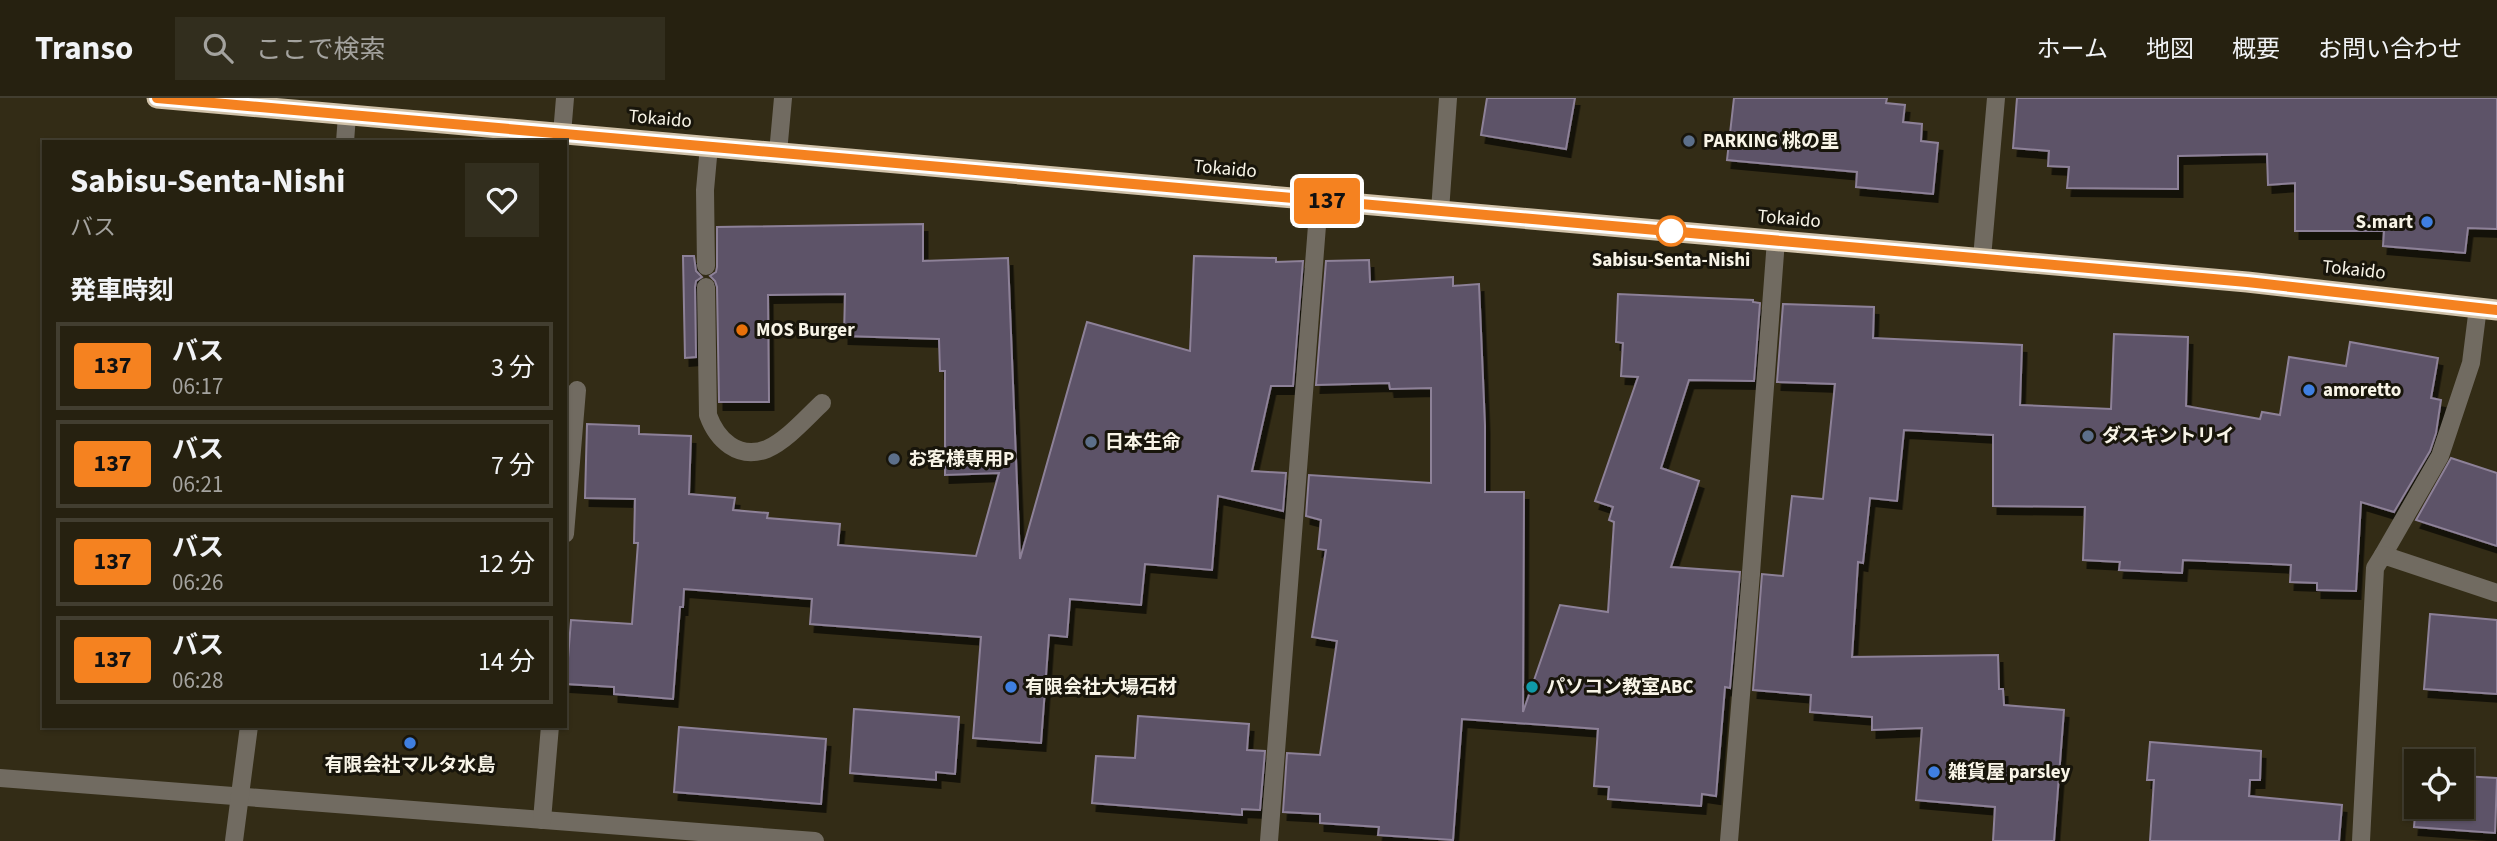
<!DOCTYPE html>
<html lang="ja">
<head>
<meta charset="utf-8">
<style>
	:root { --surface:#262110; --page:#322e1e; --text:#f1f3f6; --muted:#a4a39f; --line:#423e30 }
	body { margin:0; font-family:"Source Sans 3","Noto Sans JP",sans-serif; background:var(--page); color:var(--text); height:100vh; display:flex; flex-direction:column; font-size:26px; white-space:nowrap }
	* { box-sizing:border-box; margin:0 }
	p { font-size:23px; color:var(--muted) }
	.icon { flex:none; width:38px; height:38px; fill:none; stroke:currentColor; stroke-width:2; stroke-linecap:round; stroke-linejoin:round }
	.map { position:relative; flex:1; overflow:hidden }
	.drawer { position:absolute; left:42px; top:42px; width:525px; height:588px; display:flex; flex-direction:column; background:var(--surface); border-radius:0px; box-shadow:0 2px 5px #0004,0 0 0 2px var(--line) }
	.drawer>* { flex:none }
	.badge { padding:0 14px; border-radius:5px; font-size:24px; line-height:46px }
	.tools { position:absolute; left:2404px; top:651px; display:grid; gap:14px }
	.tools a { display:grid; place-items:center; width:70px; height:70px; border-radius:0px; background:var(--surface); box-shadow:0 2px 5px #0004,0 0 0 2px var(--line); font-size:35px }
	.map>.badge { position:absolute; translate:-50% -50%; box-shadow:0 0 0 4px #fff }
	h2 { padding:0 28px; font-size:26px; line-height:63px }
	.round { display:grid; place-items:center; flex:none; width:74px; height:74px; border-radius:0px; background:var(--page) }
	.headline { display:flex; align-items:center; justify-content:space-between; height:119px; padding:0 28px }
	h1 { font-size:33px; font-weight:700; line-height:52px }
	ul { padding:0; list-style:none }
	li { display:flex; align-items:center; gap:21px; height:88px; margin:0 14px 10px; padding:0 14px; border:4px solid var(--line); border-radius:0px }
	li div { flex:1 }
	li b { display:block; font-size:26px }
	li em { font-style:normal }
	li .badge { min-width:77px; font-weight:700; text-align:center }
	header { display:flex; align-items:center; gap:42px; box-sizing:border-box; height:98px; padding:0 35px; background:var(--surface); border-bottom:2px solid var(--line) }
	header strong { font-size:33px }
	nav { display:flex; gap:38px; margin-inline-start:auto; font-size:24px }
	.search { width:490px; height:63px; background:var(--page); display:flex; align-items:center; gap:18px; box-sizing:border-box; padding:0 24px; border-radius:0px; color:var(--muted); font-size:26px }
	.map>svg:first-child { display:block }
	.building { fill:#5d5267; stroke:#8d8198; stroke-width:2; filter:url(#shadow) }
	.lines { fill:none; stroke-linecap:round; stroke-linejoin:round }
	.lane { stroke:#716b61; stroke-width:18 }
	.street { stroke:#716b61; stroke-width:18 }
	.highway { stroke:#d1c2a9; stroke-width:21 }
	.line-casing { stroke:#fff; stroke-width:16 }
	.line { stroke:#f58220; stroke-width:10 }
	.service-dot { fill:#5c6f8a; stroke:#18150b; stroke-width:2.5 }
	.shop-dot { fill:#3f7fe0; stroke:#18150b; stroke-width:2.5 }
	.stop-dot { fill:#fff; stroke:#f58220; stroke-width:3.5 }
	.food-dot { fill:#e8710a; stroke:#18150b; stroke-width:2.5 }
	.culture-dot { fill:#0f9aa8; stroke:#18150b; stroke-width:2.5 }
	.labels { text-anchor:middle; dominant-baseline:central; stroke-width:6; stroke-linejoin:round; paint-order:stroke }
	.street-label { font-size:19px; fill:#f8f4e7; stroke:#18150b }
	.poi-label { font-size:19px; font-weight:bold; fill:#f8f4e7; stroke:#18150b; text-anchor:start }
	.stop-label { font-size:19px; font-weight:bold; fill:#f8f4e7; stroke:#18150b }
</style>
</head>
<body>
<header>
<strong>Transo</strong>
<div class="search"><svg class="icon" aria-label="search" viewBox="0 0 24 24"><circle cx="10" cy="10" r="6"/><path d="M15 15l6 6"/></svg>ここで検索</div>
<nav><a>ホーム</a><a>地図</a><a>概要</a><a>お問い合わせ</a></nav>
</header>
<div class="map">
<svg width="2497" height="743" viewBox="0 0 2497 743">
	<defs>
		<filter id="shadow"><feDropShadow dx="4.5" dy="8" stdDeviation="0" flood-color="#0009"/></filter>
	</defs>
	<rect width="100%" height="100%" fill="#332c16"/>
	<!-- building -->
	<g class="building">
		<path d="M1487 0H1575L1566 51 1481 37Z"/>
		<path d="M1734 0H1887L1886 5 1905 7 1903 24 1922 26 1921 43 1938 45 1933 96 1856 89 1857 74 1727 62Z"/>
		<path d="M2017 0H2497V131L2468 130 2465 155 2383 148 2384 133H2295V85L2268 87 2267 56 2178 58V91L2067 90 2069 69 2048 68 2049 53 2013 50Z"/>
		<path d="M923 126V163L1008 160 1020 461 1087 224 1190 253 1194 158 1276 160V164L1303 163 1293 288H1271L1252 373 1286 375 1283 413 1218 398 1212 472 1145 466 1141 507 1070 501 1067 539 1049 537 1041 645 973 640 981 539 810 526 812 501 684 491 683 509H680L673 601 614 596V589L566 586 571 522 632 526 638 445H634L635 401 585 400 587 326 639 328V336L691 338 689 396 735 400 733 412 768 415 767 420 840 426 838 447 976 458 999 375 945 377V273H940L939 241 844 238 845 196 768 197 769 304H719L717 189 715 183 710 178 716 174 717 169V129Z"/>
		<path d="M683 158H694L696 173 702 179 696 183 695 189 696 259 685 260Z"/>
		<path d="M1369 162 1370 184 1453 179V188L1479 186 1485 328V394H1524L1523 614 1560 507 1608 514 1614 424 1609 422 1613 409 1595 403 1638 279 1621 278 1623 245 1616 244 1618 196 1753 202V204L1760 205 1754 283 1689 282 1661 370 1699 383 1671 469 1740 474 1730 590 1725 589 1716 698 1702 696 1701 708 1608 701 1609 689 1594 688 1598 631 1462 621 1453 742 1378 737 1379 729 1320 725V716L1283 714 1287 655 1320 657 1337 543 1312 539 1326 452 1318 451 1321 422 1306 418 1309 377 1431 385V290L1390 291 1389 285 1316 287 1326 163Z"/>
		<path d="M1783 206 1874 209 1873 240 2022 247 2020 307 2111 311 2114 236 2188 239 2186 308 2260 321 2262 314 2280 317 2289 259 2346 268 2350 244 2438 260 2431 300 2441 302 2436 335 2430 353 2394 414 2361 404 2356 493 2317 492V485L2290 484 2291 467 2183 462 2182 475 2119 472 2120 464 2083 462 2085 409 1993 408V337L1904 332 1897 403 1870 400 1863 465 1858 464 1852 559 1998 557 1999 591H2003L2004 607 2064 612 2054 743H1993L1995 709 1916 702 1922 630 1872 632V619L1810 614 1811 597 1753 592 1762 476 1783 478 1792 398 1823 401 1835 286 1777 284Z"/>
		<path d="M2451 360 2497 375V448L2416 422Z"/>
		<path d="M2430 516 2497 522V596L2424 591Z"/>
		<path d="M854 611 959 619 955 676 936 674V682L850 675Z"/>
		<path d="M1138 618 1249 626 1247 652 1265 653 1260 712 1242 711V717L1092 705 1096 658 1135 660Z"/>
		<path d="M679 629 826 641 821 706 674 694Z"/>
		<path d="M2150 644 2261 653 2260 682H2250L2249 698 2342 707 2339 743H2150L2154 682H2147Z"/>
		<path d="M2462 678 2497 680 2495 735 2414 729 2417 694V709H2462Z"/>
	</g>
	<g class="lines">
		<!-- lane -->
		<g class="lane">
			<path d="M706 168 705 92 709 48"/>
			<path d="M706 189 708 317C717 342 738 362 767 351 787 342 806 320 822 305"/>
			<path d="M2383 457 2440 358 2471 265 2478 209"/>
			<path d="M1729 743 1751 475"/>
		</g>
		<!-- street -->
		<g class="street">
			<path d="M562 36 565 0"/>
			<path d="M345 44 347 17"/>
			<path d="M778 55 783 0"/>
			<path d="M1440 113 1448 0"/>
			<path d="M1982 160 1996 0"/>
			<path d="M565 436 577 292"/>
			<path d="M1751 475 1776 142"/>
			<path d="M0 680 815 743"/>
			<path d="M542 722 550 628"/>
			<path d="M234 743 249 628"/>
			<path d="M1269 743 1319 102"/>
			<path d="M2361 743 2375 470 2383 457 2497 495"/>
		</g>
		<!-- highway -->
		<path class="highway" d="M157 0 2247 184 2497 212"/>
	</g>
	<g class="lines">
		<defs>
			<path id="line" d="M157 0 2247 184 2497 212"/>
		</defs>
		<!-- line casing -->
		<use href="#line" class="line-casing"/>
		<!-- line -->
		<use href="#line" class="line"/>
	</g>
	<!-- markers -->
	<g class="service-dot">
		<circle cx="1689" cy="43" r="7"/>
		<circle cx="2088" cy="338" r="7"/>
		<circle cx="1091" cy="344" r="7"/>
		<circle cx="894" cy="361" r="7"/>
	</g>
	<g class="shop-dot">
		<circle cx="2427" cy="124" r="7"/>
		<circle cx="2309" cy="292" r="7"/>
		<circle cx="1011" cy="589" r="7"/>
		<circle cx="410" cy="645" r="7"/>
		<circle cx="1934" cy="674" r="7"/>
	</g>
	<circle class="stop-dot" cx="1671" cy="133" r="14"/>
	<circle class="food-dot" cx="742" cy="232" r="7"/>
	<circle class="culture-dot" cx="1532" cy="589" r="7"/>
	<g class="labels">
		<!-- street labels -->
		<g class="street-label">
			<text transform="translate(660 21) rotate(5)">Tokaido</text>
			<text transform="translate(1225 71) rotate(5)">Tokaido</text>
			<text transform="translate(1789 121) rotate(5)">Tokaido</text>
			<text transform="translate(2354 172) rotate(6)">Tokaido</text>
		</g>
		<!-- poi labels -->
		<g class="poi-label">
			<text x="1703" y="43">PARKING 桃の里</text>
			<text x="2413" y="124" text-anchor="end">S.mart</text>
			<text x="756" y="232">MOS Burger</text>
			<text x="2323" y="292">amoretto</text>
			<text x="2102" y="338">ダスキントリイ</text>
			<text x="1105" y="344">日本生命</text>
			<text x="908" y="361">お客様専用P</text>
			<text x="1025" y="589">有限会社大場石材</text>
			<text x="1546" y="589">パソコン教室ABC</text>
			<text x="410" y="667" text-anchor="middle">有限会社マルタ水島</text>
			<text x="1948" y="674">雑貨屋 parsley</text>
		</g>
		<!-- stop labels -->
		<g class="stop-label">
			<text x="1671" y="162">Sabisu-Senta-Nishi</text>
		</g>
	</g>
</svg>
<div class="tools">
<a><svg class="icon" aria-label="locate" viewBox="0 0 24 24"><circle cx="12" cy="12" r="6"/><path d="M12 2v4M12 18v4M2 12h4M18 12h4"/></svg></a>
</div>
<b class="badge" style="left:1327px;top:103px;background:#f58220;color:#111">137</b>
<section class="drawer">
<div class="headline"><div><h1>Sabisu-Senta-Nishi</h1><p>バス</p></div><a class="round"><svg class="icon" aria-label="heart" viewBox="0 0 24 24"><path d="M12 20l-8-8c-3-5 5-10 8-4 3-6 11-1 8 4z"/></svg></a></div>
<h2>発車時刻</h2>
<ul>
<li><span class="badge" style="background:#f58220;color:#111">137</span><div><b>バス</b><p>06:17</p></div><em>3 分</em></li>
<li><span class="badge" style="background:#f58220;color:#111">137</span><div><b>バス</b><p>06:21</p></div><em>7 分</em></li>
<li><span class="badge" style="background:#f58220;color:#111">137</span><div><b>バス</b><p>06:26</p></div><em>12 分</em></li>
<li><span class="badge" style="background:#f58220;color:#111">137</span><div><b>バス</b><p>06:28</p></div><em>14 分</em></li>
</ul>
</section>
</div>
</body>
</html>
